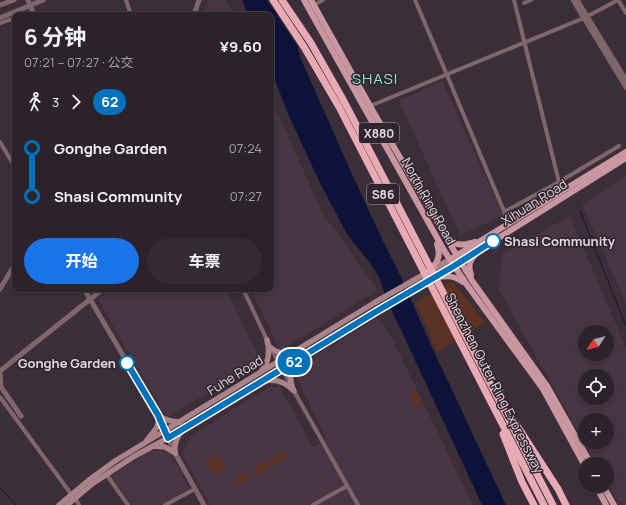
<!DOCTYPE html>
<html lang="zh">
<head>
<meta charset="utf-8">
<style>
	:root { --surface:#2c222a; --page:#342a32; --text:#f1f3f6; --muted:#a6a4a8; --line:#483f47; --accent:#1a73e8 }
	body { margin:0; font-family:Manrope,"Noto Sans SC",sans-serif; background:var(--page); color:var(--text); height:100vh; display:flex; flex-direction:column; font-size:15px; white-space:nowrap }
	* { box-sizing:border-box; margin:0 }
	p { font-size:13px; color:var(--muted) }
	.icon { flex:none; width:22px; height:22px; fill:none; stroke:currentColor; stroke-width:2; stroke-linecap:round; stroke-linejoin:round }
	.map { position:relative; flex:1; overflow:hidden }
	.drawer { position:absolute; left:12px; top:12px; width:262px; height:280px; display:flex; flex-direction:column; background:var(--surface); border-radius:8px; box-shadow:0 2px 6px #0003,0 0 0 1px var(--line) }
	.drawer>* { flex:none }
	.badge { padding:0 8px; border-radius:13px; font-size:14px; line-height:26px }
	.needle { width:26px; rotate:234deg }
	.buttons { position:absolute; left:578px; top:325px; display:grid; gap:8px }
	.buttons a { display:grid; place-items:center; width:36px; height:36px; border-radius:50%; background:var(--surface); box-shadow:0 2px 6px #0003,0 0 0 1px var(--line); font-size:20px }
	.map>.badge { position:absolute; translate:-50% -50%; box-shadow:0 0 0 2px #fff }
	.legs { display:flex; align-items:center; gap:6px; height:44px; padding:0 12px; font-size:13px }
	.legs p { margin-inline-start:auto }
	.headline { display:flex; align-items:center; justify-content:space-between; height:68px; padding:0 12px }
	h1 { font-size:22px; font-weight:700; line-height:30px }
	.primary-button { display:flex; gap:8px; margin-top:auto; padding:8px 12px }
	.primary-button a { flex:1; height:46px; border-radius:24px; background:var(--accent); color:#fff; font-size:16px; font-weight:700; line-height:46px; text-align:center }
	.primary-button a+a { background:var(--page); color:var(--text) }
	ul { padding:0 12px; list-style:none }
	li { display:flex; align-items:center; gap:14px; height:48px; font-size:15px }
	li i { display:grid; place-items:center; width:6px; height:100%; margin:0 5px; background:currentColor }
	li i::after { content:''; width:10px; height:10px; margin:-5px; border:3px solid; border-radius:50%; background:var(--surface) }
	li p { margin-inline-start:auto }
	li:first-child i { background:linear-gradient(#0000 50%,currentColor 0) }
	li:last-child i { background:linear-gradient(currentColor 50%,#0000 0) }
	.map>svg:first-child { display:block }
	.built { fill:#473543; fill-rule:evenodd }
	.green { fill:#5b3123 }
	.water { fill:#0d1338 }
	.pier { fill:#3b2e38 }
	.lines { fill:none; stroke-linecap:round; stroke-linejoin:round }
	.stream { stroke:#0d1338; stroke-width:1 }
	.minor { stroke:#7f666a; stroke-width:4 }
	.tertiary { stroke:#7f666a; stroke-width:5 }
	.secondary { stroke:#aa8289; stroke-width:5.5 }
	.primary { stroke:#ca97a0; stroke-width:6 }
	.motorway { stroke:#e8abb5; stroke-width:7 }
	.line-1-casing { stroke:#fff; stroke-width:9 }
	.line-1 { stroke:#0072bc; stroke-width:6 }
	.stop-1-dot { fill:#fff; stroke:#0072bc; stroke-width:2 }
	.labels { text-anchor:middle; dominant-baseline:central; stroke-width:3; stroke-linejoin:round; paint-order:stroke }
	.shield { fill:#31242d; stroke:#ada3aa; stroke-width:1 }
	.shield-label { font-size:12px; font-weight:bold; fill:#e2dae0 }
	.street-label { font-size:13px; fill:#e2dae0; stroke:#31242d }
	.stop-label { font-size:13px; font-weight:bold; fill:#e2dae0; stroke:#31242d; text-anchor:start }
	.quarter-label { font-size:15px; letter-spacing:1px; fill:#86ead2; stroke:#31242d }
</style>
</head>
<body>
<div class="map">
<svg width="626" height="505" viewBox="0 0 626 505">
	<rect width="100%" height="100%" fill="#3b2e38"/>
	<!-- built -->
	<g class="built">
		<path d="M208 0H227L233 15H203Z"/>
		<path d="M442 81 503 216 460 235 399 101Z"/>
		<path d="M271 98 322 212 378 290 280 351 251 289H271Z"/>
		<path d="M626 176V304L582 204Z"/>
		<path d="M570 216 626 348V505H619L607 483V464H596L499 290 502 254ZM585 332H607V354H585ZM585 376H607V398H585ZM585 420H607V442H585Z"/>
		<path d="M111 289H226L261 362 167 417 136 366 98 299Z"/>
		<path d="M377 318 390 334 473 505H210L182 454 190 436 269 387H280L313 447 327 439 292 370Z"/>
		<path d="M154 450 170 453 190 489 160 505H132L111 476 135 460Z"/>
	</g>
	<!-- green -->
	<g class="green">
		<path d="M449 282 454 283 485 322 437 352 430 335 416 303Z"/>
		<path d="M415 391 423 404 416 408 409 394Z"/>
		<path d="M283 452 287 458 274 466 270 459Z"/>
		<path d="M217 454 221 460 208 468 205 461Z"/>
		<path d="M267 460 271 467 258 475 254 468Z"/>
		<path d="M222 461 226 468 213 475 209 468Z"/>
		<path d="M246 472 250 479 237 486 233 480Z"/>
	</g>
	<!-- water -->
	<path class="water" d="M242 0H288L297 17 298 48 301 59 351 172 384 243 402 279 430 343 506 505H482L401 330 394 316 384 292 380 279 370 263 347 234 320 183 288 114 271 70V15H248Z"/>
	<!-- pier -->
	<path class="pier" d="M267 0H288L297 13 299 16 300 48 301 51Z"/>
	<g class="lines">
		<!-- stream -->
		<g class="stream">
			<path d="M580 211 626 326"/>
			<path d="M0 488 16 505"/>
		</g>
		<!-- minor -->
		<g class="minor">
			<path d="M126 0 131 15"/>
			<path d="M415 0 447 75 509 223"/>
			<path d="M514 0 559 182 563 191"/>
			<path d="M618 0 626 13"/>
			<path d="M524 3 531 0"/>
			<path d="M314 5 323 0"/>
			<path d="M23 15 32 12"/>
			<path d="M0 23 15 18"/>
			<path d="M370 106 584 18 618 0"/>
			<path d="M0 142 15 167"/>
			<path d="M504 212 559 182 619 146"/>
			<path d="M243 289 268 342"/>
			<path d="M272 350 294 391 358 505"/>
			<path d="M0 397 71 494"/>
			<path d="M106 474 128 505"/>
			<path d="M75 498 79 505"/>
			<path d="M165 505 195 489"/>
			<path d="M313 505 347 486"/>
		</g>
		<!-- tertiary -->
		<g class="tertiary">
			<path d="M28 0 34 15"/>
			<path d="M573 0 626 87"/>
			<path d="M577 0 626 80"/>
			<path d="M0 5 14 0"/>
			<path d="M194 15 199 0"/>
			<path d="M0 18 43 0"/>
			<path d="M0 289 15 264"/>
			<path d="M84 289 158 415 175 453 204 505"/>
			<path d="M0 371 103 289"/>
			<path d="M0 374 1 387 21 416"/>
		</g>
		<!-- secondary -->
		<g class="secondary">
			<path d="M270 347C277 353 283 355 292 353"/>
			<path d="M262 370C269 362 270 350 267 340"/>
			<path d="M264 381C275 379 286 382 294 391"/>
			<path d="M293 389C289 379 290 370 297 362"/>
			<path d="M158 415C165 420 171 422 180 422"/>
			<path d="M147 440C153 432 161 426 158 415"/>
			<path d="M153 446 165 447 175 453"/>
			<path d="M175 453C174 445 176 438 182 431"/>
			<path d="M59 505 89 480 115 461 374 303 449 260"/>
			<path d="M67 505 92 484 133 457 186 428 377 311 454 266"/>
		</g>
		<!-- primary -->
		<g class="primary">
			<path d="M304 0 445 252 467 285 543 389 585 466"/>
			<path d="M311 0 370 106 460 261 473 282 547 386 591 464"/>
			<path d="M448 239C458 247 463 245 475 242"/>
			<path d="M454 257 626 152"/>
			<path d="M457 264 626 158"/>
			<path d="M429 271C438 263 441 256 437 244"/>
			<path d="M471 275C468 266 469 261 476 254"/>
			<path d="M432 278C446 276 451 274 463 282"/>
			<path d="M596 486 606 505"/>
			<path d="M603 486 614 505"/>
		</g>
		<!-- motorway -->
		<g class="motorway">
			<path d="M273 0 304 47 339 107 544 505"/>
			<path d="M282 0 311 43 345 103 553 505"/>
			<path d="M514 421 558 489 566 505"/>
			<path d="M503 434 522 482 534 505"/>
		</g>
	</g>
	<g class="lines">
		<defs>
			<path id="line-1" d="M127 363 158 415 168 438 198 420 377 311 454 266 493 241"/>
		</defs>
		<!-- line-1 casing -->
		<use href="#line-1" class="line-1-casing"/>
		<!-- line-1 -->
		<use href="#line-1" class="line-1"/>
	</g>
	<!-- markers -->
	<g class="stop-1-dot">
		<circle cx="493" cy="241" r="7"/>
		<circle cx="127" cy="363" r="7"/>
	</g>
	<g class="labels">
		<!-- shield labels -->
		<g class="shield">
			<rect x="359" y="123" width="40" height="20" rx="3"/>
			<rect x="367" y="184" width="32" height="20" rx="3"/>
		</g>
		<g class="shield-label">
			<text x="379" y="133">X880</text>
			<text x="383" y="194">S86</text>
		</g>
		<!-- street labels -->
		<g class="street-label">
			<text transform="translate(429 201) rotate(61)">North Ring Road</text>
			<text transform="translate(534 202) rotate(-32)">Xihuan Road</text>
			<text transform="translate(235 375) rotate(-32)">Fuhe Road</text>
			<text transform="translate(495 383) rotate(63)">Shenzhen Outer Ring Expressway</text>
		</g>
		<!-- stop labels -->
		<g class="stop-label">
			<text x="504" y="241">Shasi Community</text>
			<text x="116" y="363" text-anchor="end">Gonghe Garden</text>
		</g>
		<!-- quarter labels -->
		<g class="quarter-label">
			<text x="375" y="78">SHASI</text>
		</g>
	</g>
</svg>
<div class="buttons">
<a><svg class="needle" viewBox="-14 -14 28 28"><path d="M0-13l5 13h-10z" fill="#e53935"/><path d="M0 13l5-13h-10z" fill="#a6a4a8"/></svg></a>
<a><svg class="icon" aria-label="locate" viewBox="0 0 24 24"><circle cx="12" cy="12" r="6"/><path d="M12 2v4M12 18v4M2 12h4M18 12h4"/></svg></a>
<a>+</a>
<a>−</a>
</div>
<b class="badge" style="left:294px;top:362px;background:#0072bc;color:#fff">62</b>
<section class="drawer">
<div class="headline"><div><h1>6 分钟</h1><p>07:21 – 07:27 · 公交</p></div><b>¥9.60</b></div>
<div class="legs"><svg class="icon" aria-label="walk" viewBox="0 0 24 24"><circle cx="13" cy="4" r="2"/><path d="M13 8l-2 6 4 7M11 14l-3 7M7 12l3-4h3l4 4"/></svg>3<svg class="icon" aria-label="forward" viewBox="0 0 24 24"><path d="M9 5l7 7-7 7"/></svg><b class="badge" style="background:#0072bc;color:#fff">62</b></div>
<ul>
<li><i style="color:#0072bc"></i><b>Gonghe Garden</b><p>07:24</p></li>
<li><i style="color:#0072bc"></i><b>Shasi Community</b><p>07:27</p></li>
</ul>
<div class="primary-button"><a>开始</a><a>车票</a></div>
</section>
</div>
</body>
</html>
